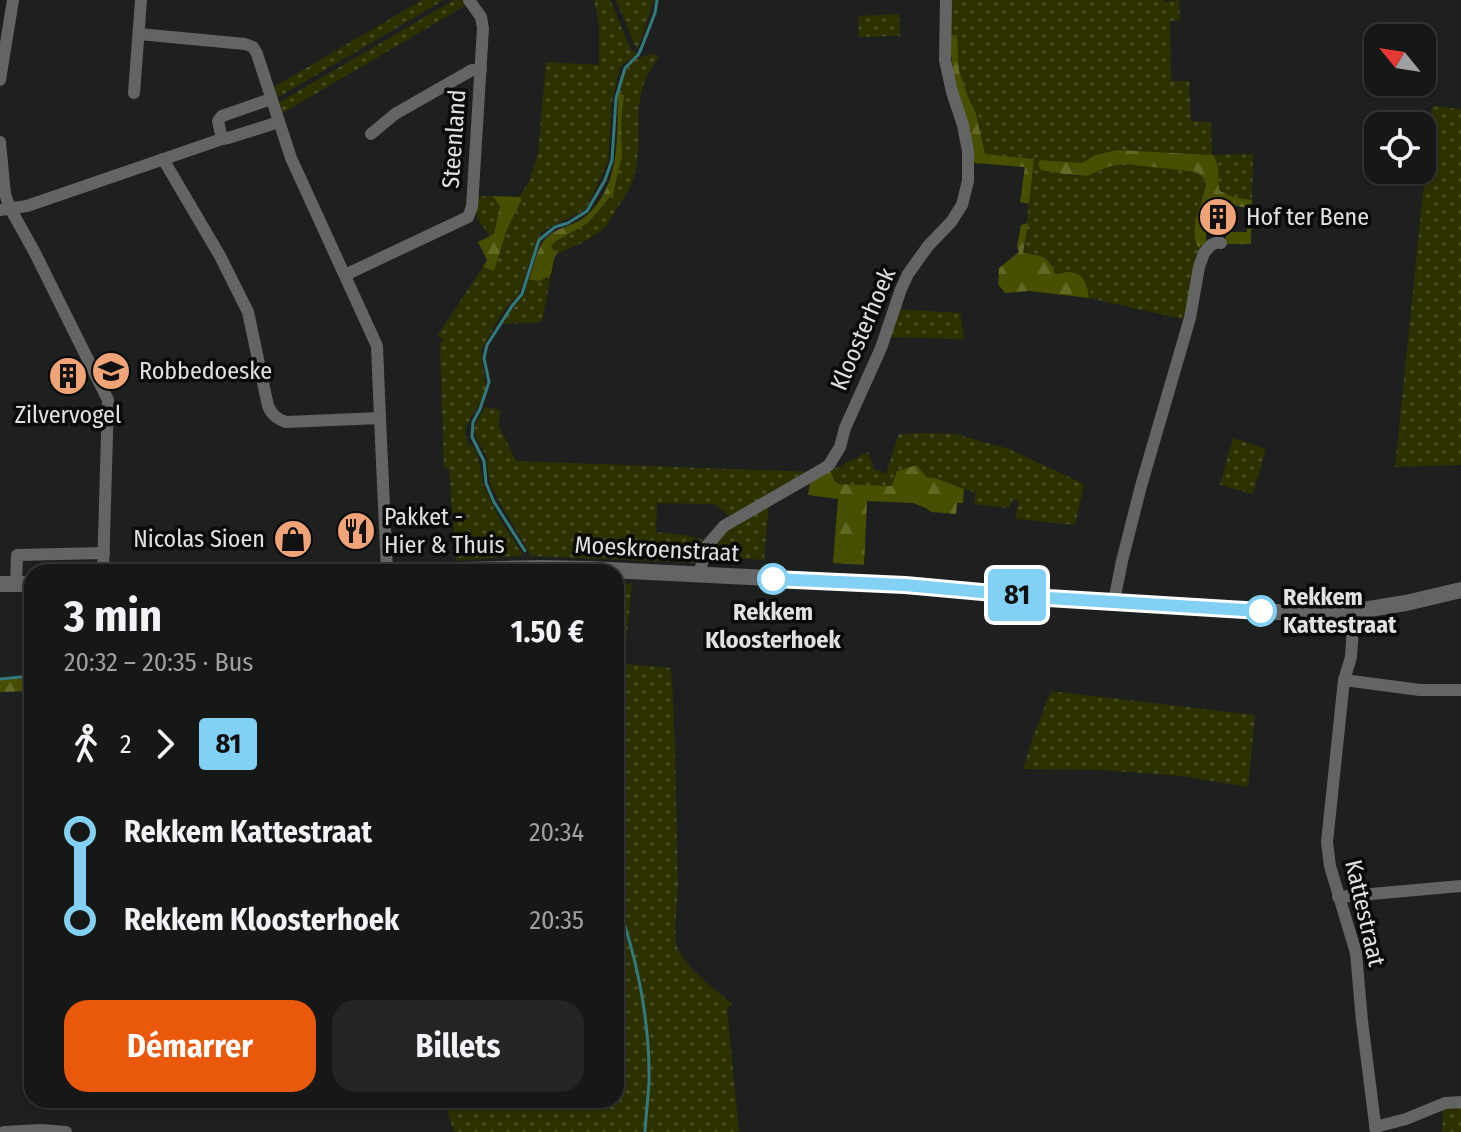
<!DOCTYPE html>
<html lang="fr">
<head>
<meta charset="utf-8">
<style>
	:root { --surface:#161817; --page:#232524; --text:#f1f3f6; --muted:#9ea0a1; --line:#353736; --accent:#ea580c }
	body { margin:0; font-family:"Fira Sans Condensed",sans-serif; background:var(--page); color:var(--text); height:100vh; display:flex; flex-direction:column; font-size:30px; white-space:nowrap }
	* { box-sizing:border-box; margin:0 }
	p { font-size:26px; color:var(--muted) }
	.icon { flex:none; width:44px; height:44px; fill:none; stroke:currentColor; stroke-width:2; stroke-linecap:round; stroke-linejoin:round }
	.map { position:relative; flex:1; overflow:hidden }
	.drawer { position:absolute; left:24px; top:564px; width:600px; height:544px; display:flex; flex-direction:column; background:var(--surface); border-radius:24px; box-shadow:0 2px 6px #0004,0 0 0 2px var(--line) }
	.drawer>* { flex:none }
	.badge { padding:0 16px; border-radius:6px; font-size:28px; line-height:52px }
	.needle { width:52px; rotate:300deg }
	.buttons { position:absolute; left:1364px; top:24px; display:grid; gap:16px }
	.buttons a { display:grid; place-items:center; width:72px; height:72px; border-radius:16px; background:var(--surface); box-shadow:0 2px 6px #0004,0 0 0 2px var(--line); font-size:40px }
	.map>.badge { position:absolute; translate:-50% -50%; box-shadow:0 0 0 4px #fff }
	.legs { display:flex; align-items:center; gap:12px; height:88px; padding:0 40px; font-size:26px }
	.legs p { margin-inline-start:auto }
	.summary { display:flex; align-items:center; justify-content:space-between; height:136px; padding:0 40px }
	h1 { font-size:44px; font-weight:700; line-height:60px }
	.primary-button { display:flex; gap:16px; margin-top:auto; padding:16px 40px }
	.primary-button a { flex:1; height:92px; border-radius:24px; background:var(--accent); color:#fff; font-size:32px; font-weight:700; line-height:92px; text-align:center }
	.primary-button a+a { background:var(--page); color:var(--text) }
	ul { padding:0 40px; list-style:none }
	li { display:flex; align-items:center; gap:28px; height:88px; font-size:30px }
	li i { display:grid; place-items:center; width:12px; height:100%; margin:0 10px; background:currentColor }
	li i::after { content:''; width:20px; height:20px; margin:-10px; border:6px solid; border-radius:50%; background:var(--surface) }
	li p { margin-inline-start:auto }
	li:first-child i { background:linear-gradient(#0000 50%,currentColor 0) }
	li:last-child i { background:linear-gradient(currentColor 50%,#0000 0) }
	.map>svg:first-child { display:block }
	.grass { fill:url(#grass-dots) }
	.forest { fill:url(#forest-firs) }
	.lines { fill:none; stroke-linecap:round; stroke-linejoin:round }
	.stream { stroke:#347a7d; stroke-width:3 }
	.street { stroke:#626563; stroke-width:12 }
	.secondary { stroke:#626563; stroke-width:16 }
	.line-1-casing { stroke:#fff; stroke-width:18 }
	.line-1 { stroke:#83d0f5; stroke-width:12 }
	.stop-1-dot { fill:#fff; stroke:#83d0f5; stroke-width:4 }
	.labels { text-anchor:middle; dominant-baseline:central; stroke-width:7; stroke-linejoin:round; paint-order:stroke }
	.street-label { font-size:24px; fill:#e0e2e1; stroke:#090a09 }
	.poi-label { font-size:24px; fill:#e0e2e1; stroke:#090a09; text-anchor:start }
	.stop-label { font-size:24px; font-weight:bold; fill:#e0e2e1; stroke:#090a09; text-anchor:start }
</style>
</head>
<body>
<div class="map">
<svg width="1461" height="1132" viewBox="0 0 1461 1132">
	<defs>
		<pattern id="grass-dots" width="8" height="8" patternUnits="userSpaceOnUse" patternTransform="scale(2)"><rect width="8" height="8" fill="#2d3100"/><path d="M2 2h.1M6 6h.1" fill="none" stroke="#4b4f25" stroke-width="1.8" stroke-linecap="round"/></pattern>
		<pattern id="forest-firs" width="22" height="20" patternUnits="userSpaceOnUse" patternTransform="scale(2)"><rect width="22" height="20" fill="#494f00"/><path d="M5 1l3.5 6h-7zM16 11l3.5 6h-7z" fill="#636825"/></pattern>
	</defs>
	<rect width="100%" height="100%" fill="#1e201f"/>
	<!-- grass -->
	<g class="grass">
		<path d="M422 0H444L277 98 274 87Z"/>
		<path d="M454 0H462L468 4 281 114 278 103Z"/>
		<path d="M594 0H610L631 50 638 54 622 65 619 71 612 102 608 162 586 209 541 232 519 294 503 311 481 351 486 388 481 402 466 426 465 434 468 442 477 451 483 484 500 519 523 555 456 561 449 468H444L440 345 443 339 437 336 483 267 494 270 507 229 522 199 519 197 530 180 538 153 546 62 599 65V24Z"/>
		<path d="M616 0H654L638 49 635 45Z"/>
		<path d="M950 0H1164L1165 2 1179 0 1180 20 1170 21 1171 81H1189L1191 121 1211 122 1212 155 1253 154 1252 200 1233 197 1220 191 1217 178 1218 161 1212 155 1117 150 1095 155 1082 163 1040 160 1041 170C1055 173 1071 177 1086 176 1096 175 1105 167 1116 165 1136 162 1179 167 1199 173L1206 184C1203 205 1188 226 1198 246L1206 244 1187 320 1089 298 1087 285 1074 272 1055 274C1049 256 1040 255 1023 253L1034 159 985 154 976 114 967 94 959 70 957 35H950Z"/>
		<path d="M899 14 900 36 859 37 858 16Z"/>
		<path d="M655 54 659 57C625 100 647 133 634 177 630 190 622 200 616 210 611 218 608 225 601 231 588 241 572 247 557 254L551 247 553 243 588 223 610 199 622 156 621 123 624 95 618 93C627 68 626 58 655 54Z"/>
		<path d="M1432 106 1461 109V465L1395 467Z"/>
		<path d="M477 196H493L500 207 494 234 490 236 477 218Z"/>
		<path d="M551 274 542 322 503 324 508 314 524 295 529 280 540 281Z"/>
		<path d="M897 309 960 313 964 339 889 337Z"/>
		<path d="M485 407 501 410 498 424 516 461 813 472 730 516 714 504 657 503 656 532 685 535 703 540 695 563 531 556 491 487 488 473 487 457 476 438 474 430 477 421Z"/>
		<path d="M923 433 955 434 1009 449 1084 484 1075 525 1015 519 1019 501 1013 499 1009 508 974 504 976 493 935 478 926 477 917 465 897 471 893 486 836 484 830 471 868 452 874 469 886 474 899 434Z"/>
		<path d="M1233 438 1266 449 1253 494 1220 485Z"/>
		<path d="M769 505 764 560 707 556 720 535Z"/>
		<path d="M616 583H632L624 664 671 668C676 740 676 812 678 884 678 900 673 933 677 946 684 967 715 989 732 1004L727 1009 739 1132H454L444 1100H616V838L621 834 625 816 626 786 616 751Z"/>
		<path d="M1051 691 1255 715 1248 787 1182 776 1102 770 1023 769 1032 740Z"/>
		<path d="M1443 1106H1461V1132H1442Z"/>
	</g>
	<!-- forest -->
	<g class="forest">
		<path d="M950 35H957L959 70 967 94 976 114 985 154 1034 159 1029 204 1020 202 1025 167 974 163C963 120 951 79 950 35Z"/>
		<path d="M618 93 624 95 621 123 622 156 613 194 588 223 553 243 551 247 557 254 554 259 551 274 540 281 529 280C534 264 538 240 554 232 564 226 578 224 587 215 621 185 617 135 618 93Z"/>
		<path d="M1117 150 1212 155C1222 162 1216 179 1220 191L1233 197 1252 200 1251 244H1225L1226 236 1230 232H1247L1248 208 1231 205 1230 201 1215 197 1206 234V244L1198 247C1188 226 1203 205 1206 184L1204 179 1197 172 1126 164 1111 166 1087 176 1063 174 1041 170 1038 165 1040 160 1082 163 1095 155Z"/>
		<path d="M493 196 519 197 522 199 507 229 494 271 483 267 487 260 478 242 494 234 500 207Z"/>
		<path d="M1028 223 1023 253C1042 256 1048 255 1055 274 1060 274 1065 272 1069 272 1084 272 1088 287 1089 298L1029 291 1005 293 998 284 999 268 1019 252 1017 246 1021 225Z"/>
		<path d="M917 465 926 477 935 478 964 489 963 503H957L956 514 931 512 926 508 913 503 867 501 864 565 833 563 838 499 808 495 810 482 830 471 836 484 892 486 897 471Z"/>
		<path d="M32 678V691L0 692V680Z"/>
	</g>
	<g class="lines">
		<!-- stream -->
		<g class="stream">
			<path d="M525 551 494 502 486 483 484 461 472 437 473 422 480 409 489 382 484 358 487 345 512 306 522 294 539 240 555 227 568 223 587 211 605 180 612 160 616 98 625 68 638 55 641 49 655 13 657 0"/>
			<path d="M0 679 32 676"/>
			<path d="M616 765C623 786 625 809 616 829"/>
			<path d="M616 899C637 958 650 1019 649 1082 648 1099 646 1115 645 1132"/>
		</g>
		<!-- street -->
		<g class="street">
			<path d="M139 34 245 44 253 47 257 54 291 158 377 346 380 418"/>
			<path d="M0 80 13 0"/>
			<path d="M134 93 141 0"/>
			<path d="M371 134 395 114 472 70H481"/>
			<path d="M222 139 218 121 222 116 271 99"/>
			<path d="M0 142 5 194 10 208 35 253 108 400 103 572"/>
			<path d="M163 159 220 256 248 312 268 406C272 415 277 419 286 422L380 418 387 572"/>
			<path d="M0 210 27 206 222 139 228 138 279 122"/>
			<path d="M345 275 468 217 472 207 483 28 481 17 469 0"/>
			<path d="M699 575 706 547 724 526 823 469 829 465 840 447 845 428 881 348 901 289 908 274 928 246 951 222 962 205 968 181V151L963 125 952 92 945 60 946 0"/>
			<path d="M16 584 17 555 104 553"/>
			<path d="M1114 601 1122 561 1141 486 1190 318 1199 267 1204 253 1211 245 1218 242 1221 243"/>
			<path d="M1354 610 1351 657 1344 680 1327 842 1330 866 1356 953 1362 1021 1376 1132"/>
			<path d="M1344 680 1420 690H1461"/>
			<path d="M1338 897 1461 886"/>
			<path d="M1375 1127 1406 1119 1445 1103 1461 1102"/>
			<path d="M4 1132 41 1130 66 1132"/>
		</g>
		<!-- secondary -->
		<g class="secondary">
			<path d="M388 572 540 568 589 569 905 585 1048 598 1293 613 1338 612 1369 609 1406 603 1461 590"/>
			<path d="M0 584H32"/>
		</g>
	</g>
	<g class="lines">
		<defs>
			<path id="line-1" d="M773 579 905 585 1048 598 1261 611"/>
		</defs>
		<!-- line-1 casing -->
		<use href="#line-1" class="line-1-casing"/>
		<!-- line-1 -->
		<use href="#line-1" class="line-1"/>
	</g>
	<!-- icons -->
	<defs>
		<symbol id="building-disc" viewBox="-11 -11 22 22"><circle r="9.5" fill="#efa377" stroke="#090a09"/><path d="M-4-6H4V6H1V3H-1V6H-4ZM-2.5-4.3h1.7v1.8h-1.7ZM.8-4.3h1.7v1.8H.8ZM-2.5-1h1.7V.8h-1.7ZM.8-1h1.7V.8H.8Z" fill="#111"/></symbol>
		<symbol id="school-disc" viewBox="-11 -11 22 22"><circle r="9.5" fill="#efa377" stroke="#090a09"/><path d="M0-5L7-2L0 1L-7-2ZM-4 1L0 2.5L4 1V4Q0 6-4 4Z" fill="#111"/></symbol>
		<symbol id="restaurant-disc" viewBox="-11 -11 22 22"><circle r="9.5" fill="#efa377" stroke="#090a09"/><path d="M-5-6h1v4h1v-4h1v4h1v-4h1v5L-1.5 .5V6h-2V.5L-5-1ZM5-6V6H3V1.5H1.5Q1.5-4 5-6Z" fill="#111"/></symbol>
		<symbol id="shop-disc" viewBox="-11 -11 22 22"><circle r="9.5" fill="#efa377" stroke="#090a09"/><path d="M-5-2.5h2.3a2.7 3.5 0 0 1 5.4 0H5L5.5 6h-11ZM-1.5-2.5h3a1.5 2.3 0 0 0-3 0Z" fill="#111"/></symbol>
	</defs>
	<g fill-rule="evenodd">
		<use href="#building-disc" x="1196" y="195" width="44" height="44"/>
		<use href="#school-disc" x="89" y="349" width="44" height="44"/>
		<use href="#building-disc" x="46" y="354" width="44" height="44"/>
		<use href="#restaurant-disc" x="334" y="509" width="44" height="44"/>
		<use href="#shop-disc" x="271" y="517" width="44" height="44"/>
	</g>
	<!-- markers -->
	<g class="stop-1-dot">
		<circle cx="773" cy="579" r="14"/>
		<circle cx="1261" cy="611" r="14"/>
	</g>
	<g class="labels">
		<!-- street labels -->
		<g class="street-label">
			<text transform="translate(454 139) rotate(-86)">Steenland</text>
			<text transform="translate(863 329) rotate(-67)">Kloosterhoek</text>
			<text transform="translate(657 549) rotate(3)">Moeskroenstraat</text>
			<text transform="translate(1365 913) rotate(77)">Kattestraat</text>
		</g>
		<!-- poi labels -->
		<g class="poi-label">
			<text x="1246" y="217">Hof ter Bene</text>
			<text x="139" y="371">Robbedoeske</text>
			<text x="68" y="415" text-anchor="middle">Zilvervogel</text>
			<text x="384" y="517">Pakket -<tspan x="384" dy="28">Hier &amp; Thuis</tspan></text>
			<text x="265" y="539" text-anchor="end">Nicolas Sioen</text>
		</g>
		<!-- stop labels -->
		<g class="stop-label">
			<text x="1283" y="597">Rekkem<tspan x="1283" dy="28">Kattestraat</tspan></text>
			<text x="773" y="612" text-anchor="middle">Rekkem<tspan x="773" dy="28">Kloosterhoek</tspan></text>
		</g>
	</g>
</svg>
<div class="buttons">
<a><svg class="needle" viewBox="-14 -14 28 28"><path d="M0-13l5 13h-10z" fill="#e53935"/><path d="M0 13l5-13h-10z" fill="#9ea0a1"/></svg></a>
<a><svg class="icon" aria-label="locate" viewBox="0 0 24 24"><circle cx="12" cy="12" r="6"/><path d="M12 2v4M12 18v4M2 12h4M18 12h4"/></svg></a>
</div>
<b class="badge" style="left:1017px;top:595px;background:#83d0f5;color:#111">81</b>
<section class="drawer">
<div class="summary"><div><h1>3 min</h1><p>20:32 – 20:35 · Bus</p></div><b>1.50 €</b></div>
<div class="legs"><svg class="icon" aria-label="walk" viewBox="0 0 24 24"><circle cx="13" cy="4" r="2"/><path d="M13 8l-2 6 4 7M11 14l-3 7M7 12l3-4h3l4 4"/></svg>2<svg class="icon" aria-label="forward" viewBox="0 0 24 24"><path d="M9 5l7 7-7 7"/></svg><b class="badge" style="background:#83d0f5;color:#111">81</b></div>
<ul>
<li><i style="color:#83d0f5"></i><b>Rekkem Kattestraat</b><p>20:34</p></li>
<li><i style="color:#83d0f5"></i><b>Rekkem Kloosterhoek</b><p>20:35</p></li>
</ul>
<div class="primary-button"><a>Démarrer</a><a>Billets</a></div>
</section>
</div>
</body>
</html>
